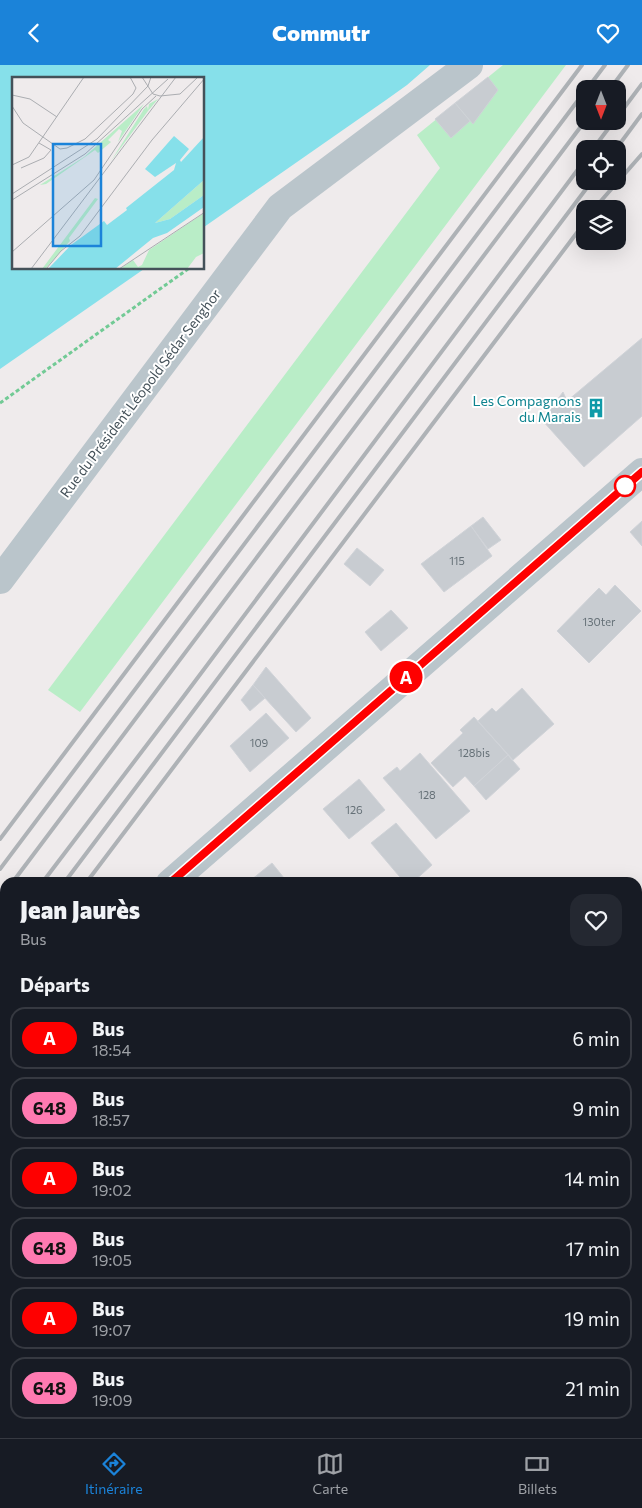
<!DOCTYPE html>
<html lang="fr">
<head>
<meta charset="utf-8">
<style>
	:root { --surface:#171b24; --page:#242831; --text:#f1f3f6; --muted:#9ea1a6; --line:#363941; --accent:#1b83d9 }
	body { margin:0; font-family:Commissioner,sans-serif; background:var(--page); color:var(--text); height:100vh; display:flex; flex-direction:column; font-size:19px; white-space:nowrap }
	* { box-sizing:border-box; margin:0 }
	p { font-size:16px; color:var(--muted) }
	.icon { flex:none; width:28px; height:28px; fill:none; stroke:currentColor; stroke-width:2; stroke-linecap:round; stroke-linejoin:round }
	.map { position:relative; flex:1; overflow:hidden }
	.side { position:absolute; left:0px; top:812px; width:642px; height:561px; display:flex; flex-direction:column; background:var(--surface); border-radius:15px 15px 0 0; box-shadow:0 5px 20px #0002 }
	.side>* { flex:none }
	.badge { padding:0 10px; border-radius:16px; font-size:18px; line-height:32px }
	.needle { width:32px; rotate:180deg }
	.controls { position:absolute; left:576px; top:15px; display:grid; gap:10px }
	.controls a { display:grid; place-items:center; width:50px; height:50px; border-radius:10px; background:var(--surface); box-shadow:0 5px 20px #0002; font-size:25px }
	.map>.badge { position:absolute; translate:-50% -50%; box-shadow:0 0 0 2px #fff }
	h2 { padding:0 20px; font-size:19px; line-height:45px }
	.round { display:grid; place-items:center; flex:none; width:52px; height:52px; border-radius:15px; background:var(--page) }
	.overview { display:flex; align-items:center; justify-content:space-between; height:85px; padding:0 20px }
	h1 { font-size:24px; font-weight:800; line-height:38px }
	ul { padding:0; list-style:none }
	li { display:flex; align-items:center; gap:15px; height:62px; margin:0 10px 8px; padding:0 10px; border:2px solid var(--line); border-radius:15px }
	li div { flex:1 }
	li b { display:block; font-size:19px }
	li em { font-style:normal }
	li .badge { min-width:55px; font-weight:700; text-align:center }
	header { display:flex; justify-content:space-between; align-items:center; height:65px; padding:0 20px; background:var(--accent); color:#fff; font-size:22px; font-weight:800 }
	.menu { display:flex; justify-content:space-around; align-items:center; height:70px; border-top:1px solid var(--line); background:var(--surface); font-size:14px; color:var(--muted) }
	.menu a { display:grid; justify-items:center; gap:2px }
	.menu .active { color:var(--accent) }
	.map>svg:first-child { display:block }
	.green { fill:#b9edc7 }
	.water { fill:#86e0ea }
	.building { fill:#c8ccd1; stroke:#d0d3d8 }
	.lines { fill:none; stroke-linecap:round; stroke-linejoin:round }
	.path { stroke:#72ca95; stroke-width:3; stroke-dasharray:4 2.5; stroke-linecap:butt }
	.minor { stroke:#bac5cb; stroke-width:28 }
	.rail { stroke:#aeb2b6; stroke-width:4 }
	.line-casing { stroke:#fff; stroke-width:11 }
	.line { stroke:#fe0000; stroke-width:8 }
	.stop-dot { fill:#fff; stroke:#fe0000; stroke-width:2.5 }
	.labels { text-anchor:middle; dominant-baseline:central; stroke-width:4; stroke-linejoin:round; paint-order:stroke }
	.number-label { font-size:11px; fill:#657077 }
	.street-label { font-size:14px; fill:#445159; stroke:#fff }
	.culture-label { font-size:14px; fill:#0d838f; stroke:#fff; text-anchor:end }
	.inset-road { fill:none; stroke:#abadb1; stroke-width:1 }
	.view { fill:#1b83d9; fill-opacity:0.15; stroke:#1b83d9; stroke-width:2.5 }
	.inset-edge { fill:none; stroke:#445159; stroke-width:2.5 }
</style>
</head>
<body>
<header><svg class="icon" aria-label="back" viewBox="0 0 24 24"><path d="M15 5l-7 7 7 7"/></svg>Commutr<svg class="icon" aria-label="heart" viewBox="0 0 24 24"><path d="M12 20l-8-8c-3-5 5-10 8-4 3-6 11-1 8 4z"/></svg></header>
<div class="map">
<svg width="642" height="1373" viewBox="0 0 642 1373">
	<rect width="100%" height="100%" fill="#efebec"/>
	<!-- green -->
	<g class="green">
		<path d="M503 0H566L80 647 48 625 440 103 417 70Z"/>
		<path d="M642 897V930L638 933V900Z"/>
		<path d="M642 985V1009L638 1012V987Z"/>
		<path d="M642 1047V1082L638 1085V1049Z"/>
		<path d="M5 1285V1369H31L26 1373H0V1289Z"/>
	</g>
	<!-- water -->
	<path class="water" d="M0 0H430L407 20 386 35 204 162V14H14V204H144L0 304Z"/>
	<!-- building -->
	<g class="building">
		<path d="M488 12 498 25 473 59 455 38Z"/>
		<path d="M455 38 470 56 451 73 435 54Z"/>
		<path d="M642 273V351L584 402 542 355 563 327 567 336Z"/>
		<path d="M483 452 501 475 488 484 471 461Z"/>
		<path d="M642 456V481L630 467Z"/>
		<path d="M471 461 492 491 444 527 421 499Z"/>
		<path d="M357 483 384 505 370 521 344 499Z"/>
		<path d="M615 520 641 546 589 598 557 566 599 523 606 530Z"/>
		<path d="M391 545 408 563 381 586 365 567Z"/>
		<path d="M266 602 311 653 296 667 253 620Z"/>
		<path d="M253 620 265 633 250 646 241 635Z"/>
		<path d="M522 623 554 659 513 695 478 656 492 643 496 647Z"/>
		<path d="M266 648 289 673 250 707 230 681Z"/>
		<path d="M474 652 508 690 474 721 465 711 453 722 431 698 463 668 460 665Z"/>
		<path d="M420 688 470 746 436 774 383 713 397 702 400 706Z"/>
		<path d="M508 690 520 704 486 735 474 721Z"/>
		<path d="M359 714 385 745 349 774 323 744Z"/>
		<path d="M396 758 432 800 412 818H405L371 778Z"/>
		<path d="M272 798 288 818H261L256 811Z"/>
		<path d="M256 811 261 818H247Z"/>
		<path d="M5 1218V1285L0 1289V1222Z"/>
	</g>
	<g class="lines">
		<!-- path -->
		<g class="path">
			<path d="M0 338 188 204"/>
			<path d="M638 1106 642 1103"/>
			<path d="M216 1373 222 1369"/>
		</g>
		<!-- minor -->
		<g class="minor">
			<path d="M0 515 280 142 469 0"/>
			<path d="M170 818 642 407"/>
			<path d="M0 1020 5 1013"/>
			<path d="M638 1031 642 1028"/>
			<path d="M638 1361 642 1364"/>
			<path d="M143 1373 148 1369"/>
			<path d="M328 1373 336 1369"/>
		</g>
		<!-- rail -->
		<g class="rail">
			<path d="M587 24 605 0"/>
			<path d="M610 24 628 0"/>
			<path d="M618 51 642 19"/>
			<path d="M593 84 614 56"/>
			<path d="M616 84 642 49"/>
			<path d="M600 137 642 89"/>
			<path d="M0 774 582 0"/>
			<path d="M0 804 585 26"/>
			<path d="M12 818 585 56"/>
			<path d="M42 818 184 631 585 95"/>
			<path d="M64 818 592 116"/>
			<path d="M86 818 585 157"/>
			<path d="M0 834 5 827"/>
			<path d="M0 873 5 866"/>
			<path d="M0 903 5 896"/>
			<path d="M0 931 5 925"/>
			<path d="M638 944 642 941"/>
			<path d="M638 966 642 963"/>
			<path d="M53 1373 58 1369"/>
			<path d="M81 1373 86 1369"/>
		</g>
	</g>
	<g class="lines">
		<defs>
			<path id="line" d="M170 818 642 407"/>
		</defs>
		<!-- line casing -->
		<use href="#line" class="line-casing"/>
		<!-- line -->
		<use href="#line" class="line"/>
	</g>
	<!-- icons -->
	<defs>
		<symbol id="building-bare" viewBox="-9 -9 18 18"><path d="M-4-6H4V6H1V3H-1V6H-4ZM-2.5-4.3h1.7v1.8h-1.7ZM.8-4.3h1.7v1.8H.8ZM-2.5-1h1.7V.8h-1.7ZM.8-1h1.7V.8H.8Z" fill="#0f9aa8" stroke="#fff" stroke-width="2.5" paint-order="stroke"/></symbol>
	</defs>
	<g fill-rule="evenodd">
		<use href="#building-bare" x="582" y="329" width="28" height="28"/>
	</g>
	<!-- markers -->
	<circle class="stop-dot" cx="625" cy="421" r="10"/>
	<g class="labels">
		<!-- number labels -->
		<g class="number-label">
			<text x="457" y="495">115</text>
			<text x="599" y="556">130ter</text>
			<text x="259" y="677">109</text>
			<text x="474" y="687">128bis</text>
			<text x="427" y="729">128</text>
			<text x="354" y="744">126</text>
		</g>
		<!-- street labels -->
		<g class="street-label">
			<text transform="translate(140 328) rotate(-53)">Rue du Président Léopold Sédar Senghor</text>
		</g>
		<!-- culture labels -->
		<g class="culture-label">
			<text x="581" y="335">Les Compagnons<tspan x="581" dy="16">du Marais</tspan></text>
		</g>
	</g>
	<!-- overview -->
	<g transform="translate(12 12)">
		<rect width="192" height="192" fill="#efebec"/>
		<path d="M146 22 136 34 99 84 132 32 135 29 136 33 137 27ZM132 27 106 65 110 54 107 52 96 63 99 65 86 76 83 73 34 107 28 108 72 80ZM192 103V118L158 142 143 146ZM83 121 86 122 57 161 58 164 33 192H30ZM192 136V176L184 180 175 192H108L121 183 126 190 130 188 137 173Z" fill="#b9edc7"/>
		<path d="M162 59 177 72 168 83 169 85 192 60V103L143 146 158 142 192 118V130L155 156 141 161 103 192H36L59 168 92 144 95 148 115 133 114 131 162 93 164 86 143 100 133 92Z" fill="#86e0ea"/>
		<path class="inset-road" d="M130 0 141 17 148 19 168 17 186 0M0 18 18 22 45 40M0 29 11 46 48 72 55 71 73 62 121 17 124 11 118 0M0 88 17 80 72 0M9 91 32 81 39 73 27 66M0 117 85 62 136 9 139 0M0 123 73 77 156 2M0 175 82 103 130 32 144 19M19 192 164 0M34 192 49 174 68 159 140 63 193 1M107 192 193 135"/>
		<path class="view" d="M41 67H89V169H41Z"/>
		<rect width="192" height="192" class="inset-edge"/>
	</g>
</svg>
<div class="controls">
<a><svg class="needle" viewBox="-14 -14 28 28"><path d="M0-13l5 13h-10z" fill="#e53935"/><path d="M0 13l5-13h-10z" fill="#9ea1a6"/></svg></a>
<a><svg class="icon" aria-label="locate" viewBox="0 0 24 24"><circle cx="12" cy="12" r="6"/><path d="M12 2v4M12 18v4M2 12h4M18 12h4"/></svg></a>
<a><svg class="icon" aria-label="layers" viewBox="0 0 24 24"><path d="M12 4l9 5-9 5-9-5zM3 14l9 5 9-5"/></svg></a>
</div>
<b class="badge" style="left:406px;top:612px;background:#fe0000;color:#fff">A</b>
<section class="side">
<div class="overview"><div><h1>Jean Jaurès</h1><p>Bus</p></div><a class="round"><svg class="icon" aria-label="heart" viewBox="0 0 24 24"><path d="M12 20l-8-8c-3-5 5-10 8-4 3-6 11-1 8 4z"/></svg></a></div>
<h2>Départs</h2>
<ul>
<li><span class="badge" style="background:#fe0000;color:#fff">A</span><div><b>Bus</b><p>18:54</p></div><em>6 min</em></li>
<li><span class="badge" style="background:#ff7ab1;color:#111">648</span><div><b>Bus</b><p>18:57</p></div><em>9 min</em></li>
<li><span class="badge" style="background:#fe0000;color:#fff">A</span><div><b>Bus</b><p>19:02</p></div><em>14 min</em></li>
<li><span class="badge" style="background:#ff7ab1;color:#111">648</span><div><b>Bus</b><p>19:05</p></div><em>17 min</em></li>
<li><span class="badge" style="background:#fe0000;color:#fff">A</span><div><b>Bus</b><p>19:07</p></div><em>19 min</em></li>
<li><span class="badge" style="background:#ff7ab1;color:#111">648</span><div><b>Bus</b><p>19:09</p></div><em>21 min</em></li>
</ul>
</section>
</div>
<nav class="menu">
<a class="active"><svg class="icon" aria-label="directions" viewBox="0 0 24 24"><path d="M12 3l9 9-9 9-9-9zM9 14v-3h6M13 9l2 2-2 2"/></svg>Itinéraire</a>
<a><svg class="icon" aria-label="map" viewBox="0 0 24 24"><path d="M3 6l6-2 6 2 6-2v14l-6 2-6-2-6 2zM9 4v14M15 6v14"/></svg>Carte</a>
<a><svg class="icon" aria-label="tickets" viewBox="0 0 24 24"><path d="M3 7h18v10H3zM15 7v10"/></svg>Billets</a>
</nav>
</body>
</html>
